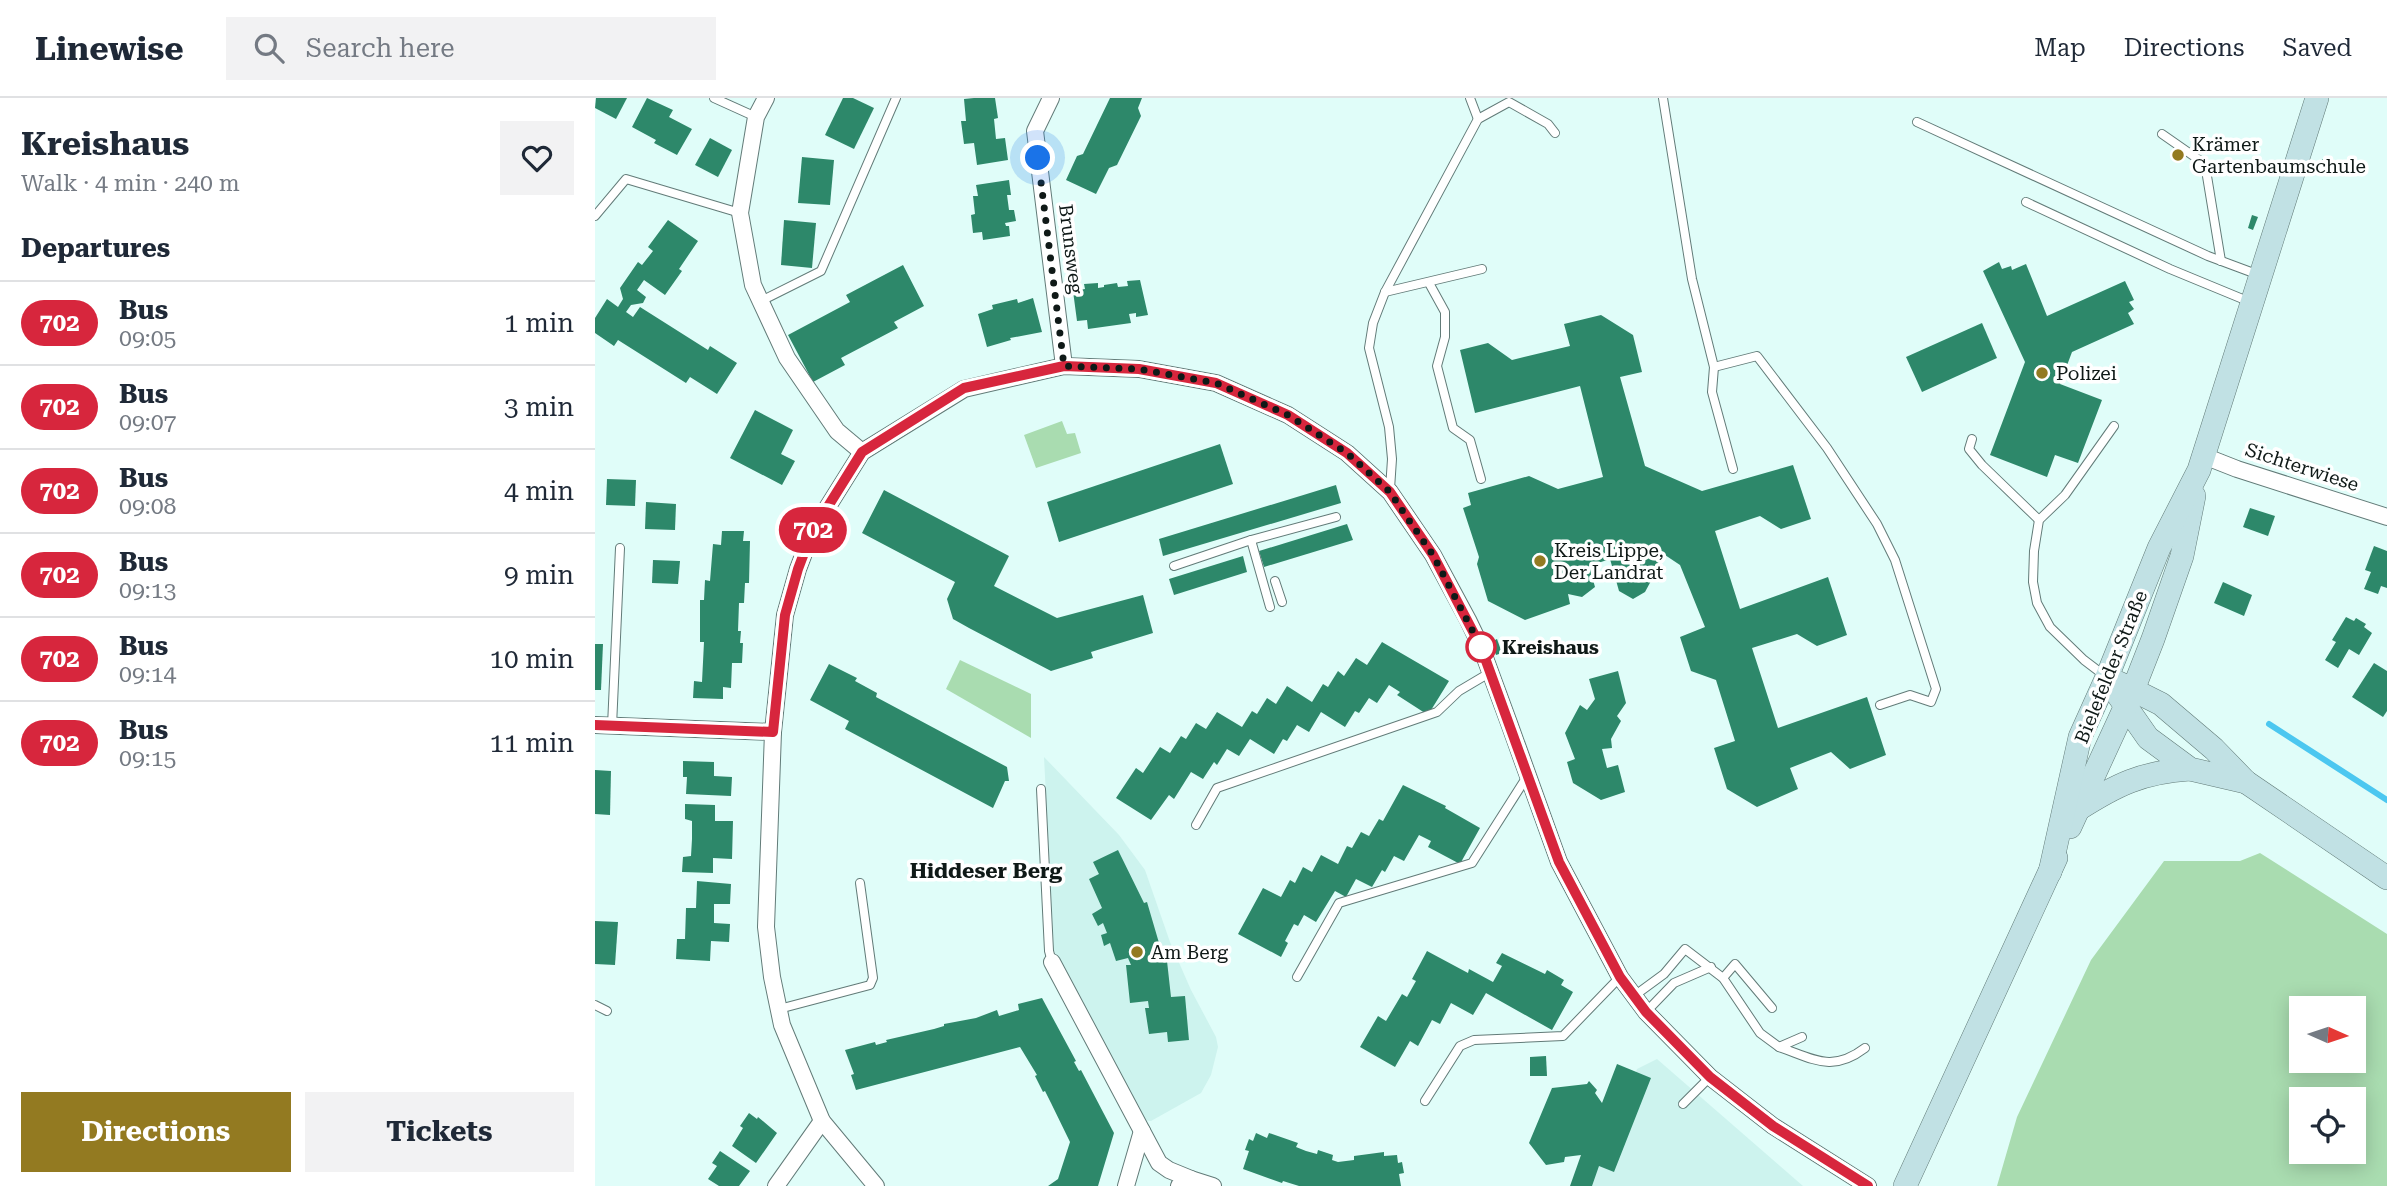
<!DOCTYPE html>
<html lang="en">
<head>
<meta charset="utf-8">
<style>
	:root { --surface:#fff; --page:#f2f2f3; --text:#1f2937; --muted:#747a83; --line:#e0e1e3; --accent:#937a21 }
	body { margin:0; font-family:"Roboto Serif",serif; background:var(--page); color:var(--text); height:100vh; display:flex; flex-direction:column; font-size:26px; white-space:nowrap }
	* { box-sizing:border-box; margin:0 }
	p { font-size:23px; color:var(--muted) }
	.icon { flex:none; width:38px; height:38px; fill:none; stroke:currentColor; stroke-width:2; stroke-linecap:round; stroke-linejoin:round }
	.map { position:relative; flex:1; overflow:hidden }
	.side { display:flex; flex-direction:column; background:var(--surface); width:595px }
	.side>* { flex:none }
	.badge { padding:0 14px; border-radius:23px; font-size:24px; line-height:46px }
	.needle { width:46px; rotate:93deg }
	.tools { position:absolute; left:1694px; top:898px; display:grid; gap:14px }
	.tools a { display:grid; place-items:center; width:77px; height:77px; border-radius:0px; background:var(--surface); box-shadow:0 4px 18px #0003; font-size:35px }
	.you { position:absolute; width:35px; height:35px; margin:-18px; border:5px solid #fff; border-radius:50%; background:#1a73e8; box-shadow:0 0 0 10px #1a73e833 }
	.map>.badge { position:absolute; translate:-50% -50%; box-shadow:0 0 0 4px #fff }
	h2 { padding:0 21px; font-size:26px; line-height:63px }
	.round { display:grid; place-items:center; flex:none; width:74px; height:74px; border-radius:0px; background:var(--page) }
	.summary { display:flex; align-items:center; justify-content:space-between; height:119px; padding:0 21px }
	h1 { font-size:33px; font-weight:700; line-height:52px }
	.button { display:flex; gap:14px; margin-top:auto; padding:14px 21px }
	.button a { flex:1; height:80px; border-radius:0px; background:var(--accent); color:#fff; font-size:28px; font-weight:700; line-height:80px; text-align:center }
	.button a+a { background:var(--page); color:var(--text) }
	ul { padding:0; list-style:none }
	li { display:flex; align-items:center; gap:21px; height:84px; padding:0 21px; border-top:2px solid var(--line) }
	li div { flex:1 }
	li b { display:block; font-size:26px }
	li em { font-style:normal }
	li .badge { min-width:77px; font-weight:700; text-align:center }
	header { display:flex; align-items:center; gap:42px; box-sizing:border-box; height:98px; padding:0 35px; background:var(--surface); border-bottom:2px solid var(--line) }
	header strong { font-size:33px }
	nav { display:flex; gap:38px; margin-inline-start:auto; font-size:24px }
	.search { width:490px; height:63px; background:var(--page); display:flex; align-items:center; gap:18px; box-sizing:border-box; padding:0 24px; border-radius:0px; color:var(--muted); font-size:26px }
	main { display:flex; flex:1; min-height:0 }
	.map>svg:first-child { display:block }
	.built { fill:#cdf3ee }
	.green { fill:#a9dcb0; fill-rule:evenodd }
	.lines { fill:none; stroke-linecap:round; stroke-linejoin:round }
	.stream { stroke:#4cc7f0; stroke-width:6 }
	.building { fill:#2d886a }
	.service-casing { stroke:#627b78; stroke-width:10 }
	.minor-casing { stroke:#627b78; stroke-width:18 }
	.secondary-casing { stroke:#627b78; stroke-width:24 }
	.service { stroke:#fff; stroke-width:8 }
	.minor { stroke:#fff; stroke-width:16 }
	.secondary { stroke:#c1e1e4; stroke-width:23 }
	.line-casing { stroke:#fff; stroke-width:16 }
	.line { stroke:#d7263d; stroke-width:10 }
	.walk { stroke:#0f1917; stroke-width:7; stroke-dasharray:0 12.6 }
	.poi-dot { fill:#937a21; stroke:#fff; stroke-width:2.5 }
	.stop-dot { fill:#fff; stroke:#d7263d; stroke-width:3.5 }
	.labels { text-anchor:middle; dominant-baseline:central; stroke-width:7; stroke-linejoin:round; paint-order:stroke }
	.poi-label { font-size:19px; fill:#0f1917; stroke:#fff; text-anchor:start }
	.street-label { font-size:19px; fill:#0f1917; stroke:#fff }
	.stop-label { font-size:19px; font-weight:bold; fill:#0f1917; stroke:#fff; text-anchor:start }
	.neighbourhood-label { font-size:21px; font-weight:bold; fill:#0f1917; stroke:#fff }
</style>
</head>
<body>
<header>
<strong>Linewise</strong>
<div class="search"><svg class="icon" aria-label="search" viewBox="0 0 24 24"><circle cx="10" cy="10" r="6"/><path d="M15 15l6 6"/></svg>Search here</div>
<nav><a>Map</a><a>Directions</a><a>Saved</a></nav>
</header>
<main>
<section class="side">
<div class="summary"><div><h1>Kreishaus</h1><p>Walk · 4 min · 240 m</p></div><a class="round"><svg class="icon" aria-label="heart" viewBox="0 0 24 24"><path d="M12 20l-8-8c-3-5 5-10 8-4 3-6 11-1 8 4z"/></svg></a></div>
<h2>Departures</h2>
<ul>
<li><span class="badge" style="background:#d7263d;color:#fff">702</span><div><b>Bus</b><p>09:05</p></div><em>1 min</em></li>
<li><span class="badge" style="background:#d7263d;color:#fff">702</span><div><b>Bus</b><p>09:07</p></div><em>3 min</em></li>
<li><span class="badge" style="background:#d7263d;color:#fff">702</span><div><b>Bus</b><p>09:08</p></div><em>4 min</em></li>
<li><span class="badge" style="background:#d7263d;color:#fff">702</span><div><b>Bus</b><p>09:13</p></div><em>9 min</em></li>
<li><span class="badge" style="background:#d7263d;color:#fff">702</span><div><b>Bus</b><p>09:14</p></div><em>10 min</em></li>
<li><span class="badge" style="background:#d7263d;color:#fff">702</span><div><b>Bus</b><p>09:15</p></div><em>11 min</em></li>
</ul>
<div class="button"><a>Directions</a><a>Tickets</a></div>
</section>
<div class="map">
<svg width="1792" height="1088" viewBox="0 0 1792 1088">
	<rect width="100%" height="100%" fill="#e0fdf9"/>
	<!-- built -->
	<g class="built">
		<path d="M449 659 524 737 550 772 575 844 596 892 621 939 623 949 616 977 606 995 556 1023 547 1022 459 853Z"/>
		<path d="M1062 961 1208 1088H995L1042 971Z"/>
	</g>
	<!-- green -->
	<g class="green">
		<path d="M467 323 472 336 480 335 486 355 441 370 429 337Z"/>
		<path d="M365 562 436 596V640L351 591Z"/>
		<path d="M1665 755 1792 836V1088H1402L1422 1019 1496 862 1569 763H1645ZM1706 910H1759V962H1706ZM1706 1001H1759V1054H1706Z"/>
	</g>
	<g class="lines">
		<!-- stream -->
		<path class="stream" d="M1674 626 1792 702"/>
	</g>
	<!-- building -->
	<g class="building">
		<path d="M1 0H32L21 21 0 10Z"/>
		<path d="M52 0 78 12 74 19 97 31 82 57 59 45 61 42 37 29Z"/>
		<path d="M248 0H258L279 10 259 51 230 37Z"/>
		<path d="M379 0H400L403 20 399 21 401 41 410 40 413 62 382 67 379 45 369 46 366 23H371L369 1Z"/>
		<path d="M515 0H547L543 10 546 18 522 67 514 70 501 96 471 82 482 58 488 56Z"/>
		<path d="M115 40 137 52 123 79 100 67Z"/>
		<path d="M207 59 239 62 235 107 203 105Z"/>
		<path d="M1727 61 1734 63 1729 77 1724 75Z"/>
		<path d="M414 82 416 97H412L414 112H419L421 123 410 125 411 128H414L415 138 388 142 387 134 378 135 376 117 380 116 378 98H383L381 87Z"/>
		<path d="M1657 117 1663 119 1658 132 1653 130Z"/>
		<path d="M73 122 103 143 84 171 87 173 70 197 49 182 42 192 51 199 48 205 36 207 31 214 38 219 45 209 113 252 115 248 142 265 122 296 95 279 91 285 23 242 19 248 0 235V220L12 201 23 209 28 201 25 190 43 164 47 167 58 153 53 149Z"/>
		<path d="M189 122 221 125 217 170 186 167Z"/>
		<path d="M1404 164 1407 171 1416 168 1417 172 1431 166 1452 218 1530 183 1539 202 1534 204 1539 211 1533 215 1539 226 1477 254 1465 286 1507 302 1483 365 1460 357 1452 379 1395 357 1430 264 1388 173Z"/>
		<path d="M308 167 329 208 299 224 303 230 246 260 250 267 218 284 193 237 255 204 251 197Z"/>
		<path d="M545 182 553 217 541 219V215L534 216 536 225 493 231 492 222 482 223 478 193 490 191 489 186 503 185V190L509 189V187L522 185 523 189 533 188 532 183Z"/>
		<path d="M438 200 447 234 415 240 416 242 392 249 383 216 398 211 397 207 422 201 423 205Z"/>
		<path d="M1006 217 1038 237 1047 274 1025 279 1050 368 1107 393 1198 367 1216 421 1186 431 1165 418 1120 433 1145 511 1233 479 1252 537 1222 548 1202 536 1157 550 1183 630 1272 599 1291 657 1255 671 1236 654 1195 670 1203 691 1162 709 1132 691 1119 650 1140 643 1121 582 1096 573 1085 539 1110 529 1085 467 1070 457 1050 494 1038 501 1024 493 1015 461 994 468 1000 489 987 499 973 496 975 506 930 522 893 503 882 466 884 459 868 410 876 407 873 395 934 378 963 391 1008 379 985 288 880 315 865 252 893 245 917 262 975 248 969 226Z"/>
		<path d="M1387 225 1402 260 1327 294 1311 259Z"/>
		<path d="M160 312 198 332 186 356 200 363 187 387 135 360Z"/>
		<path d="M625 346 638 386 464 444 452 404Z"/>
		<path d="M12 381 41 382 40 408 11 407Z"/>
		<path d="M741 387 746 405 568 458 564 441Z"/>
		<path d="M289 392 414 458 399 488 462 520 548 497 558 535 496 554 498 560 456 573 374 530 358 521 352 501 360 484 267 435Z"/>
		<path d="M51 404 81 406 80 432 50 431Z"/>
		<path d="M1655 410 1680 418 1673 438 1648 429Z"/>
		<path d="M212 412 218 416 211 428 205 425Z"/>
		<path d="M752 426 758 442 669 469 664 453Z"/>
		<path d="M127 433H149L148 443H155L154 485H150L149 505H144L143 533H146L145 545H148L147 565H137L136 590 128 589V601L98 600 99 583 107 584 109 544H105V502H109L110 482 115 483 118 446 126 447Z"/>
		<path d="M1779 448 1792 453V490L1786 488 1783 496 1769 491 1776 474 1770 472Z"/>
		<path d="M648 458 652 474 579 497 574 481Z"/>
		<path d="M58 462 85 463 83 486 57 485Z"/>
		<path d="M1628 484 1657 497 1649 518 1619 505Z"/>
		<path d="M1751 519 1759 523 1761 520 1771 526 1769 529 1777 535 1764 557 1754 551 1743 570 1730 562 1741 544 1737 542Z"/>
		<path d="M902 541 907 555 901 557 896 544Z"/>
		<path d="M787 544 854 583 833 617 802 597 805 594 794 587 782 605 774 600 764 615 760 613 750 629 726 614 714 634 702 627 692 643 688 641 679 656 655 641 644 658 632 651 622 667 619 664 608 681 596 674 579 701 574 697 556 722 521 700 541 670 548 675 565 649 575 655 586 638 591 641 601 625 611 631 622 614 647 629 657 613 662 616 672 600 681 606 692 588 717 604 728 586 733 589 743 573 749 578 761 560 772 567Z"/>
		<path d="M0 546H8L6 592H0Z"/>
		<path d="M1779 565 1792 573V613L1788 619 1757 599Z"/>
		<path d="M234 566 262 580 260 583 282 595 281 599 412 669 414 683H410L398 710 250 631 254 623 215 602Z"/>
		<path d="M1023 573 1031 605 1022 618 1026 623 1016 641 1017 650 1007 651 1012 670 1023 667 1030 694 1006 702 978 685 972 664 980 661 970 635 985 607 992 612 1000 601 994 581Z"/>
		<path d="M88 663 119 664V678L137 679 136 698 91 696 92 679H88Z"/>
		<path d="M0 672 16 673 15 717 0 716Z"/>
		<path d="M808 687 851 708 850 710 885 730 865 766 833 749 836 743 824 737 809 763 799 758 790 774 787 772 777 789 761 781 751 799 740 793 721 824 709 817 703 828 699 826 690 843 693 845 686 859 643 836 668 790 686 799 695 782 700 785 708 769 717 774 726 757 743 766 752 748 757 750 766 734 774 738 784 721 788 723Z"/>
		<path d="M90 706 120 707V723H138L137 761 118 760V775L87 774 88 759 96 758 97 741V723L90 721Z"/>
		<path d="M523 752 549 805 552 804 569 862 572 863 576 899 590 898 594 942 573 944 572 934 554 936 550 910H554L553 903 535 905 531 867H536L533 860 521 863 515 845 509 848 506 837 512 835 508 825 503 828 497 816 507 810 494 781 504 776 498 764Z"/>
		<path d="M102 783 136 786 135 806H119V825L135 826 134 844 116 843 115 863 81 861 82 841H90L91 810H101Z"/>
		<path d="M0 823 23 824 20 867 0 866Z"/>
		<path d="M832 853 873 875 874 871 898 884 907 868 901 865 907 855 950 876 952 872 969 882 966 887 978 894 957 932 891 895 878 917 856 905 845 926 837 922 823 948 815 943 800 969 765 949 783 918 791 923 807 896 812 899 821 883 817 881Z"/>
		<path d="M447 900 481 963 479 964 484 973 486 972 519 1035 503 1088H453L463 1081 475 1044 456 1005 450 993 448 994 440 978 442 977 425 949 261 992 256 977 259 976 250 952 280 944 281 947 292 944 291 942 339 931 349 928V926L381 920 402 912 404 918 424 912 423 906Z"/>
		<path d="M951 958 952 978H935V959Z"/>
		<path d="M1022 966 1056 980 1019 1074 1004 1068 997 1088H975L986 1057 970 1059 969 1064 951 1067 934 1045 957 990 992 986 994 983 1002 992 1000 995 1007 1005Z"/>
		<path d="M154 1015 162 1021 163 1019 182 1035 161 1065 137 1048 148 1030 145 1028Z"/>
		<path d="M661 1035 672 1040 674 1035 703 1045 701 1049 711 1053 722 1056 723 1052 738 1057 737 1062 743 1064 759 1062V1058L789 1054V1058L802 1057 803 1065 807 1064 809 1075 804 1076 806 1088H704L688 1083 687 1085 648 1071 654 1053 650 1052 654 1041 658 1043Z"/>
		<path d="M125 1053 155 1073 144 1088H124L113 1081 122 1068 117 1065Z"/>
	</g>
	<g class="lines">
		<defs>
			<g id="service">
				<path d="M119 0 161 19"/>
				<path d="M875 0 883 21"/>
				<path d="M1068 0 1097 181 1119 269 1117 294 1138 371"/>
				<path d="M1322 24 1613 158 1664 177"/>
				<path d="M1567 36 1610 66 1626 163"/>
				<path d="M1431 104 1575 171 1655 204"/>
				<path d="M0 118 31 81 145 115"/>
				<path d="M834 185 850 214V239L842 268 858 330 875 342 886 381"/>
				<path d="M790 194 887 171"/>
				<path d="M166 203 226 173 301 0"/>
				<path d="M1119 269 1162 258 1232 350 1282 426 1300 462 1341 591 1336 604 1315 597 1285 607"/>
				<path d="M1377 341 1374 351 1387 367 1444 422"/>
				<path d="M795 391 797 361 794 329 774 250 778 225 790 194 883 21 914 4 953 26 960 35"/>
				<path d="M579 468 656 442"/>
				<path d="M680 483 687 504"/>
				<path d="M675 509 656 442 741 419"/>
				<path d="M1510 578 1489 562 1455 529 1442 505 1438 484 1439 453 1444 422 1470 397 1519 328"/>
				<path d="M17 628 25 450"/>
				<path d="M446 691 454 853 457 864"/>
				<path d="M601 727 622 690 842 614 864 593 896 574"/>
				<path d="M702 879 744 805 877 765 933 677"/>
				<path d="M1128 880 1140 866 1177 910"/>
				<path d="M1039 898 1069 876 1090 851 1128 880 1165 935 1184 949"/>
				<path d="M0 907 12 913"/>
				<path d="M184 911 275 887 278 880 265 785"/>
				<path d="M1051 914 1079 885 1116 869"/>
				<path d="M1207 939 1184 949C1219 961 1237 975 1270 950"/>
				<path d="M830 1003 865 948 879 942 968 938 1025 879"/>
				<path d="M1088 1006 1115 979"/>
			</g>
			<g id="minor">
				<path d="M171 0 161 19 145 115 158 187 192 260 242 333 267 354"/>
				<path d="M456 0 440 33 469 268"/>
				<path d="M1609 358 1642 371 1792 419"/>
				<path d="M0 627 178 634"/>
				<path d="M457 864 564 1065 574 1072 596 1081"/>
				<path d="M181 1088 227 1023"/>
				<path d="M281 1088 227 1023 187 927 177 879 171 829 178 634 190 517 203 471 217 434 267 354 369 291 469 268 544 271 621 285 693 317 752 355 795 394 838 457 873 522 886 549 914 625 964 764 1025 879 1051 914 1115 979 1178 1028 1273 1088"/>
				<path d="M531 1088 547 1033"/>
				<path d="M584 1088 596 1081 618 1088"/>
			</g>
			<g id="secondary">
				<path d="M1524 585 1566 606 1619 651 1651 684 1792 780"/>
				<path d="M1523 597 1553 640 1595 671 1651 684"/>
				<path d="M1482 712C1521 687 1547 674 1595 671"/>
				<path d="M1475 729 1538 592 1558 541 1587 458 1599 398"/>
				<path d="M1455 774 1485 639 1512 579 1564 450 1604 372 1722 0"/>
				<path d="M1310 1088 1461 760"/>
			</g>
		</defs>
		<!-- service casing -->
		<use href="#service" class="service-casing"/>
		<!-- minor casing -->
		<use href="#minor" class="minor-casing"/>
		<!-- secondary casing -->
		<use href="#secondary" class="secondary-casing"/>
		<!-- service -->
		<use href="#service" class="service"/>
		<!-- minor -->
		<use href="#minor" class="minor"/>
		<!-- secondary -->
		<use href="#secondary" class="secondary"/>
	</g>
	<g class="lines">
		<defs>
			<path id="line" d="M0 627 178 634 190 517 203 471 217 434 267 354 369 290 469 268 544 271 621 285 693 317 752 355 795 394 838 457 886 549 964 764 1025 879 1051 914 1115 979 1178 1028 1273 1088"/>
		</defs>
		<!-- line casing -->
		<use href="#line" class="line-casing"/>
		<!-- line -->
		<use href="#line" class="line"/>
		<!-- walk -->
		<path class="walk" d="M443 60 469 268 544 271 621 285 693 317 752 355 795 394 809 415 838 457 886 549"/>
	</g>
	<!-- markers -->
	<g class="poi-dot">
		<circle cx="1583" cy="57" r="7"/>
		<circle cx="1447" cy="275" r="7"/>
		<circle cx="945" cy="463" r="7"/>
		<circle cx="542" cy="854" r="7"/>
	</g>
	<circle class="stop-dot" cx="886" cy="549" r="14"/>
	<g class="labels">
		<!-- poi labels -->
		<g class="poi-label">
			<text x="1597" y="46">Krämer<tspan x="1597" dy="22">Gartenbaumschule</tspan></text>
			<text x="1461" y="275">Polizei</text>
			<text x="959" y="452">Kreis Lippe,<tspan x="959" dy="22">Der Landrat</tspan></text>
			<text x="556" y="854">Am Berg</text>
		</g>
		<!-- street labels -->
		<g class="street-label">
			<text transform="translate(476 151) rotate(83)">Brunsweg</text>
			<text transform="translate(1707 369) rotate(18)">Sichterwiese</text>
			<text transform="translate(1516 569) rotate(-68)">Bielefelder Straße</text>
		</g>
		<!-- stop labels -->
		<g class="stop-label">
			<text x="907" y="549">Kreishaus</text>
		</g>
		<!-- neighbourhood labels -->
		<g class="neighbourhood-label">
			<text x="391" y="773">Hiddeser Berg</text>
		</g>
	</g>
</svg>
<div class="tools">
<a><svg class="needle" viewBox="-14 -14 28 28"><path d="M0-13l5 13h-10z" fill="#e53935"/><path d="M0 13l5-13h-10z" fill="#747a83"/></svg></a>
<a><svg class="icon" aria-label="locate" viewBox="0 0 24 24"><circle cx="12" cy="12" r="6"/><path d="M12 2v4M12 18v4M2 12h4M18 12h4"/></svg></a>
</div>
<div class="you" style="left:443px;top:60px"></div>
<b class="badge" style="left:218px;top:432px;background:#d7263d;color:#fff">702</b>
</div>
</main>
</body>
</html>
